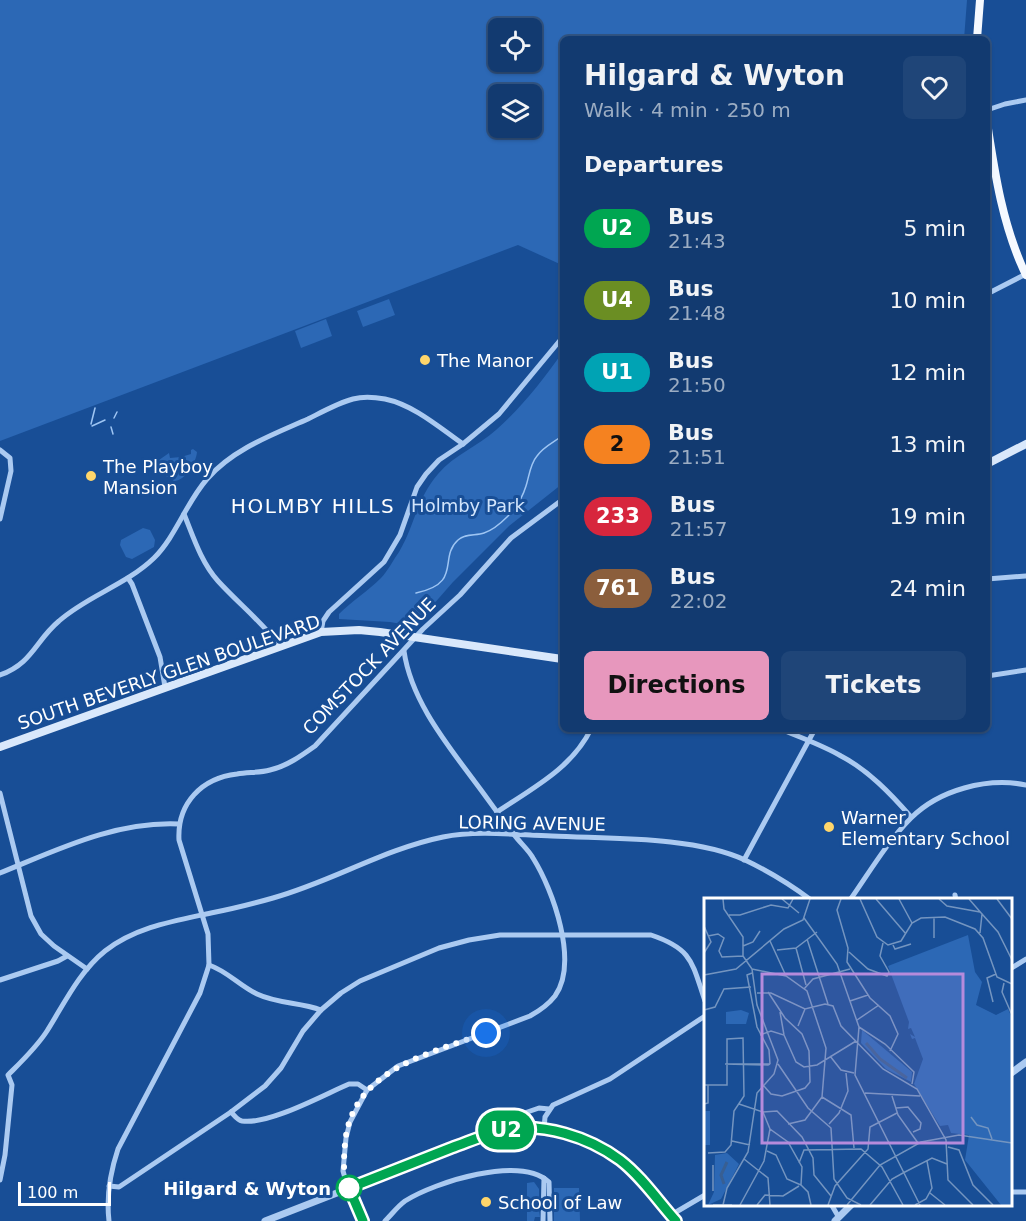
<!DOCTYPE html>
<html lang="en">
<head>
<meta charset="utf-8">
<style>
	:root { --surface:#123a70; --page:#1f4578; --text:#f1f3f6; --muted:#9cadc3; --line:#315483; --accent:#e797bd }
	body { margin:0; font-family:"DejaVu Sans",sans-serif; background:var(--page); color:var(--text); height:100vh; display:flex; flex-direction:column; font-size:22px; white-space:nowrap }
	* { box-sizing:border-box; margin:0 }
	p { font-size:20px; color:var(--muted) }
	.icon { flex:none; width:33px; height:33px; fill:none; stroke:currentColor; stroke-width:2; stroke-linecap:round; stroke-linejoin:round }
	.map { position:relative; flex:1; overflow:hidden }
	.panel { position:absolute; left:560px; top:36px; width:430px; height:696px; display:flex; flex-direction:column; background:var(--surface); border-radius:9px; box-shadow:0 2px 4px #0004,0 0 0 2px var(--line) }
	.panel>* { flex:none }
	.badge { padding:0 12px; border-radius:20px; font-size:21px; line-height:39px }
	.fabs { position:absolute; left:488px; top:18px; display:grid; gap:12px }
	.fabs a { display:grid; place-items:center; width:54px; height:54px; border-radius:9px; background:var(--surface); box-shadow:0 2px 4px #0004,0 0 0 2px var(--line); font-size:30px }
	.scale { position:absolute; left:18px; bottom:15px; width:93px; box-sizing:border-box; padding-left:6px; border:3px solid #fff; border-top:0; font-size:16px; line-height:21px; white-space:nowrap; color:#fff; -webkit-text-stroke:4px #184e96; paint-order:stroke }
	.you { position:absolute; width:30px; height:30px; margin:-15px; border:4px solid #fff; border-radius:50%; background:#1a73e8; box-shadow:0 0 0 9px #1a73e833 }
	.map>.badge { position:absolute; translate:-50% -50%; box-shadow:0 0 0 3px #fff }
	h2 { padding:0 24px; font-size:22px; line-height:54px }
	.round { display:grid; place-items:center; flex:none; width:63px; height:63px; border-radius:9px; background:var(--page) }
	.head { display:flex; align-items:center; justify-content:space-between; height:102px; padding:0 24px }
	h1 { font-size:28px; font-weight:800; line-height:45px }
	.action { display:flex; gap:12px; margin-top:auto; padding:12px 24px }
	.action a { flex:1; height:69px; border-radius:9px; background:var(--accent); color:#111; font-size:24px; font-weight:800; line-height:69px; text-align:center }
	.action a+a { background:var(--page); color:var(--text) }
	ul { padding:0; list-style:none }
	li { display:flex; align-items:center; gap:18px; height:72px; padding:0 24px }
	li div { flex:1 }
	li b { display:block; font-size:22px }
	li em { font-style:normal }
	li .badge { min-width:66px; font-weight:700; text-align:center }
	.map>svg:first-child { display:block }
	.green { fill:#2c68b5; fill-rule:evenodd }
	.lines { fill:none; stroke-linecap:round; stroke-linejoin:round }
	.stream { stroke:#9ec5f3; stroke-width:1.5 }
	.minor { stroke:#abcaf1; stroke-width:5 }
	.tertiary { stroke:#abcaf1; stroke-width:7 }
	.secondary { stroke:#d9e8fb; stroke-width:8 }
	.primary { stroke:#f5f9ff; stroke-width:8 }
	.line-casing { stroke:#fff; stroke-width:14 }
	.line { stroke:#00a651; stroke-width:9 }
	.walk { stroke:#fff; stroke-width:6; stroke-dasharray:0 10.8 }
	.poi-dot { fill:#ffd66b; stroke:#184e96; stroke-width:2 }
	.stop-dot { fill:#fff; stroke:#00a651; stroke-width:3 }
	.labels { text-anchor:middle; dominant-baseline:central; stroke-width:6; stroke-linejoin:round; paint-order:stroke }
	.poi-label { font-size:18px; fill:#fff; stroke:#184e96; text-anchor:start }
	.park-label { font-size:18px; fill:#d2e5fc; stroke:#184e96 }
	.street-label { font-size:18px; fill:#fff; stroke:#184e96 }
	.stop-label { font-size:18px; font-weight:bold; fill:#fff; stroke:#184e96; text-anchor:end }
	.neighbourhood-label { font-size:20px; letter-spacing:1.5px; fill:#fff; stroke:#184e96 }
	.inset-river { fill:none; stroke:#385f93; stroke-width:3 }
	.inset-road { fill:none; stroke:#7495c0; stroke-width:1.5 }
	.view { fill:#b68bdc; fill-opacity:0.15; stroke:#b68bdc; stroke-width:3 }
	.inset-edge { fill:none; stroke:#fff; stroke-width:3 }
</style>
</head>
<body>
<div class="map">
<svg width="1026" height="1221" viewBox="0 0 1026 1221">
	<rect width="100%" height="100%" fill="#184e96"/>
	<!-- green -->
	<g class="green">
		<path d="M0 0H967L964 39H562V265L518 245 0 441ZM531 28V62H498V28ZM498 94H531V128H498Z"/>
		<path d="M389 299 395 315 363 327 357 311Z"/>
		<path d="M326 319 332 336 301 348 295 331Z"/>
		<path d="M562 353V484L509 526 453 582 418 622 407 625 390 622 339 619V614C352 601 368 591 381 578 388 571 393 560 399 552 415 525 416 500 438 474 454 455 478 446 496 430 521 408 543 380 562 353Z"/>
		<path d="M193 449 197 452C196 463 185 481 174 481L163 474 158 465 159 460 169 453 170 458 181 457 191 454V450Z"/>
		<path d="M143 528 150 530 155 540 154 547 132 559 126 557 120 545 121 540Z"/>
		<path d="M534 1182 539 1189V1201H535V1209L539 1210 540 1217H535L534 1221H527V1183Z"/>
		<path d="M554 1188H579L580 1221H554Z"/>
	</g>
	<g class="lines">
		<!-- stream -->
		<g class="stream">
			<path d="M114 418 117 412"/>
			<path d="M91 424 95 408"/>
			<path d="M92 426 105 420"/>
			<path d="M111 427 113 434"/>
			<path d="M416 593C463 583 438 558 458 540 465 533 476 536 484 533 493 530 500 524 507 517 516 508 522 499 526 486 529 477 530 464 537 456 543 447 554 442 562 436"/>
		</g>
		<!-- minor -->
		<g class="minor">
			<path d="M987 110 1005 104 1026 100"/>
			<path d="M987 294 1026 274"/>
			<path d="M0 450 10 458 11 471 0 519"/>
			<path d="M184 514C193 536 201 562 218 581 238 603 262 622 280 646"/>
			<path d="M128 578 132 584 160 657 165 687"/>
			<path d="M987 579 1026 576"/>
			<path d="M321 632 323 621 329 612 384 562 400 535 417 487 426 474 439 460 463 444 499 414 562 338"/>
			<path d="M0 675C33 663 35 641 59 621 87 596 126 585 154 558 176 536 186 503 207 479 233 449 272 435 308 419 322 412 338 403 353 399 364 396 374 397 385 399 414 405 440 428 463 444"/>
			<path d="M987 676 1026 670"/>
			<path d="M781 729C801 738 822 745 841 756 868 770 891 794 911 817"/>
			<path d="M0 793 31 916 41 934 54 946 87 969"/>
			<path d="M497 812C533 788 572 768 591 729"/>
			<path d="M744 860 815 729"/>
			<path d="M0 873C57 850 115 821 179 824"/>
			<path d="M955 895 956 900"/>
			<path d="M850 900C869 873 887 842 911 818 939 790 987 777 1026 785"/>
			<path d="M209 965C227 971 240 986 257 994 278 1004 300 1002 321 1010"/>
			<path d="M1010 969 1026 959"/>
			<path d="M0 980 58 961 67 956"/>
			<path d="M231 1112C235 1116 237 1120 242 1121 269 1125 323 1095 349 1084H358L367 1090"/>
			<path d="M544 1129 545 1117 553 1105 610 1079 705 1016"/>
			<path d="M503 1130 513 1117 539 1108 549 1109"/>
			<path d="M0 1180 5 1155 12 1085 8 1075C21 1062 36 1048 47 1031 64 1004 79 972 105 951 136 927 174 921 211 913 232 909 252 904 273 898 331 882 384 849 443 837 478 830 517 835 552 836 609 839 693 836 745 860 768 871 791 885 811 900"/>
			<path d="M109 1186 119 1187 231 1112 265 1086 281 1068 303 1031 321 1010 341 993 360 981 439 948 469 940 500 935H651C693 949 692 963 705 1001"/>
			<path d="M1010 1192H1026"/>
			<path d="M831 1204 838 1216"/>
			<path d="M671 1215 705 1195"/>
			<path d="M109 1221C106 1195 110 1173 118 1149L200 993 209 965 208 934 179 840C177 803 202 778 237 774 248 772 259 773 270 770 287 766 301 756 315 746L423 629 460 595 511 538 562 500"/>
			<path d="M363 1221 345 1178 343 1171 346 1138 350 1122 367 1090 398 1066 530 1016C539 1011 548 1005 555 996 579 962 553 890 533 858 528 849 519 842 513 833 500 817 488 799 475 782 446 743 411 700 404 651"/>
			<path d="M385 1221C392 1214 398 1206 405 1201 435 1182 520 1155 549 1182L550 1221"/>
			<path d="M543 1221 544 1178"/>
		</g>
		<!-- tertiary -->
		<g class="tertiary">
			<path d="M1010 1074 1026 1062"/>
			<path d="M265 1221 473 1140C483 1136 494 1132 504 1130 544 1123 592 1137 623 1162 643 1179 659 1201 676 1221"/>
			<path d="M835 1221 852 1204"/>
		</g>
		<!-- secondary -->
		<g class="secondary">
			<path d="M987 464 1026 444"/>
			<path d="M0 747 321 632 359 630 380 632 562 659"/>
		</g>
		<!-- primary -->
		<g class="primary">
			<path d="M977 39 980 0"/>
			<path d="M987 122C995 175 1003 227 1026 275"/>
		</g>
	</g>
	<g class="lines">
		<defs>
			<path id="line" d="M363 1221 349 1188C383 1175 417 1161 451 1148 468 1142 486 1134 503 1130 543 1122 589 1137 620 1160 642 1177 658 1201 676 1221"/>
		</defs>
		<!-- line casing -->
		<use href="#line" class="line-casing"/>
		<!-- line -->
		<use href="#line" class="line"/>
		<!-- walk -->
		<path class="walk" d="M349 1188C342 1173 344 1159 345 1143 352 1069 429 1054 486 1033"/>
	</g>
	<!-- markers -->
	<g class="poi-dot">
		<circle cx="425" cy="360" r="6"/>
		<circle cx="91" cy="476" r="6"/>
		<circle cx="829" cy="827" r="6"/>
		<circle cx="486" cy="1202" r="6"/>
	</g>
	<circle class="stop-dot" cx="349" cy="1188" r="12"/>
	<g class="labels">
		<!-- poi labels -->
		<g class="poi-label">
			<text x="437" y="360">The Manor</text>
			<text x="103" y="466">The Playboy<tspan x="103" dy="21">Mansion</tspan></text>
			<text x="841" y="817">Warner<tspan x="841" dy="21">Elementary School</tspan></text>
			<text x="498" y="1202">School of Law</text>
		</g>
		<!-- park labels -->
		<g class="park-label">
			<text x="468" y="505">Holmby Park</text>
		</g>
		<!-- street labels -->
		<g class="street-label">
			<text transform="translate(369 666) rotate(-46)">COMSTOCK AVENUE</text>
			<text transform="translate(169 672) rotate(-19)">SOUTH BEVERLY GLEN BOULEVARD</text>
			<text transform="translate(532 823) rotate(1)">LORING AVENUE</text>
		</g>
		<!-- stop labels -->
		<g class="stop-label">
			<text x="331" y="1188">Hilgard &amp; Wyton</text>
		</g>
		<!-- neighbourhood labels -->
		<g class="neighbourhood-label">
			<text x="313" y="506">HOLMBY HILLS</text>
		</g>
	</g>
	<!-- overview -->
	<g transform="translate(704 898)">
		<rect width="308" height="308" fill="#184e96"/>
		<path d="M264 37 271 74 278 84 272 107 292 117 304 111 308 120 307 307H297L261 262 265 237 247 235 244 227 236 228 210 186 219 161 211 140 208 141 206 136 211 139 207 130 204 131 205 124 184 68ZM37 112 45 115 42 126H22V114ZM158 132 208 174 207 184 182 171 157 145ZM0 213H6V247H0Z" fill="#2c68b5"/>
		<path d="M23 255 35 266 17 301 4 307 10 294 11 257Z" fill="#2c68b5"/>
		<path class="inset-river" d="M162 145 176 161 203 180M20 286 17 277 23 264"/>
		<path class="inset-road" d="M78 1 95 15M137 1 133 12 144 50 143 64 166 100 186 118 194 136 186 153M156 1 173 39 184 47 197 43 208 25 217 20 241 19 271 31 279 40 293 79 308 86M172 1 202 36M195 1 208 25M235 1 243 8 276 14M265 1 278 16 276 35M293 1 308 21M278 16 294 34 308 62M25 17H36L67 7 84 10 89 1M230 19V40M100 20 133 66 155 129 151 177 216 307M0 28 7 44 0 55M4 38 14 36 20 40 15 53 18 59 39 58M103 41 124 106M66 43 82 78M189 47 191 51 207 46M39 48 49 44 56 33M92 50 102 87M73 52 92 50 113 34M145 54 164 71 183 78 185 74 176 58 179 45M48 71 82 78 103 93 122 150 118 199 101 222 84 226M48 75 43 77 53 129 65 152 66 166M0 77 32 71 80 31 99 22 106 1M300 85 298 94 308 117M100 91 109 81 146 71M53 95H67L101 111 121 106 129 108 137 128 179 171 213 191 242 242 244 282 269 307M146 103 164 97M289 104 283 80 292 76M0 112 11 109 20 91 47 89M76 114 80 137M153 122 175 107M94 128 101 111M155 129 181 146 210 174 208 186M56 137 67 133 80 137 92 164 100 169 113 167 152 143M126 158 137 172 150 175M21 166H66L64 167ZM74 166 104 210 127 230 130 281 143 300 157 307M0 187H23V141L39 140 40 198 30 213 27 247 21 254 4 255M59 187 67 196 78 198 101 190 106 184 105 153 98 136 81 120 64 94M161 195 216 198M188 198 194 217 214 245M118 199 147 217 150 250M0 206 4 205V187M35 206 59 214 66 231 84 244 98 269 97 287 104 294 107 307M192 210 204 209 217 225 216 231 209 234M59 214 73 213 98 239 109 260 110 277 127 298M267 219 273 227 284 230 288 241M125 226 135 215 144 193 142 175M28 243 46 247M244 249 255 252 269 287 289 307M63 253 72 257 83 281 97 287M40 261 64 280 66 307M95 265 100 252 157 251 178 269 199 307M9 267V293M226 295 241 307M9 307H28M19 307 23 290 44 254 53 195 70 176 74 162 53 107 48 71 39 58V39L20 11 19 1M36 307 60 263 66 231M53 307 61 297 79 298 95 288M124 307 131 288 164 251 166 229 193 215M143 307 176 267 217 244 255 237 308 245M166 307 188 281 199 275 228 260 243 266M211 307 222 301 228 290 223 263"/>
		<path class="view" d="M58 76H259V245H58Z"/>
		<rect width="308" height="308" class="inset-edge"/>
	</g>
</svg>
<div class="fabs">
<a><svg class="icon" aria-label="locate" viewBox="0 0 24 24"><circle cx="12" cy="12" r="6"/><path d="M12 2v4M12 18v4M2 12h4M18 12h4"/></svg></a>
<a><svg class="icon" aria-label="layers" viewBox="0 0 24 24"><path d="M12 4l9 5-9 5-9-5zM3 14l9 5 9-5"/></svg></a>
</div>
<div class="scale">100 m</div>
<div class="you" style="left:486px;top:1033px"></div>
<b class="badge" style="left:506px;top:1130px;background:#00a651;color:#fff">U2</b>
<section class="panel">
<div class="head"><div><h1>Hilgard &amp; Wyton</h1><p>Walk · 4 min · 250 m</p></div><a class="round"><svg class="icon" aria-label="heart" viewBox="0 0 24 24"><path d="M12 20l-8-8c-3-5 5-10 8-4 3-6 11-1 8 4z"/></svg></a></div>
<h2>Departures</h2>
<ul>
<li><span class="badge" style="background:#00a651;color:#fff">U2</span><div><b>Bus</b><p>21:43</p></div><em>5 min</em></li>
<li><span class="badge" style="background:#6b8e23;color:#fff">U4</span><div><b>Bus</b><p>21:48</p></div><em>10 min</em></li>
<li><span class="badge" style="background:#00a3b4;color:#fff">U1</span><div><b>Bus</b><p>21:50</p></div><em>12 min</em></li>
<li><span class="badge" style="background:#f58220;color:#111">2</span><div><b>Bus</b><p>21:51</p></div><em>13 min</em></li>
<li><span class="badge" style="background:#d7263d;color:#fff">233</span><div><b>Bus</b><p>21:57</p></div><em>19 min</em></li>
<li><span class="badge" style="background:#8b5e3c;color:#fff">761</span><div><b>Bus</b><p>22:02</p></div><em>24 min</em></li>
</ul>
<div class="action"><a>Directions</a><a>Tickets</a></div>
</section>
</div>
</body>
</html>
